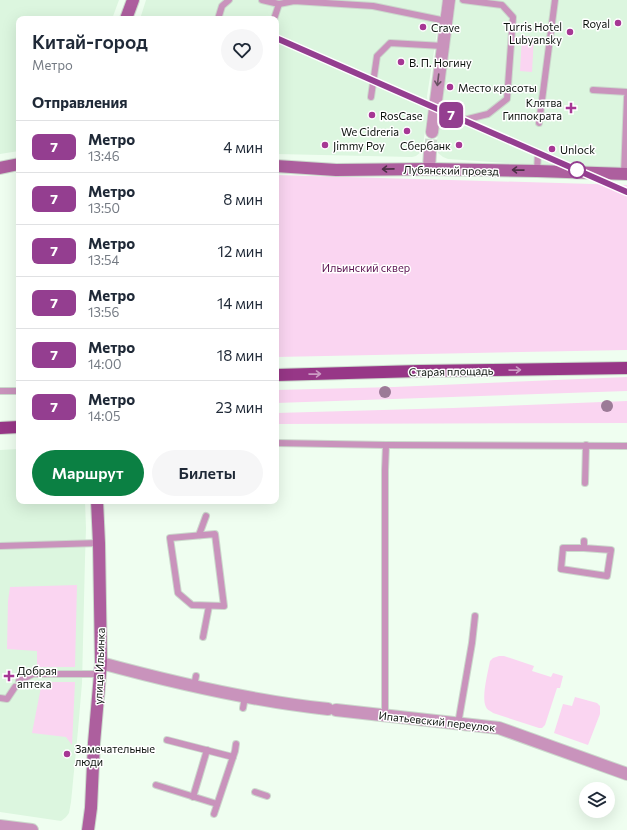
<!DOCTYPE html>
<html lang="ru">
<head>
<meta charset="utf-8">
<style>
	:root { --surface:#fff; --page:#f6f6f7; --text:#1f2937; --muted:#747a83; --line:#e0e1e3; --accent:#0b8043 }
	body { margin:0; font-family:Commissioner,sans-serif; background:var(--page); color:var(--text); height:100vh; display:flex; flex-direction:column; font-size:15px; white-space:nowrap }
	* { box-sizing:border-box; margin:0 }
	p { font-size:13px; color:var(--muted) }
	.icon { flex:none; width:22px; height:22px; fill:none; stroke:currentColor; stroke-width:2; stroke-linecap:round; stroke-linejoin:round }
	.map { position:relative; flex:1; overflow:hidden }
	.details { position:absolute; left:16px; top:16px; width:263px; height:488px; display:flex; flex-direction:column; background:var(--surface); border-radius:8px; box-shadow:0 4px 16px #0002 }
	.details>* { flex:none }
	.badge { padding:0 8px; border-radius:6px; font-size:14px; line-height:26px }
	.buttons { position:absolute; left:579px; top:782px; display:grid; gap:8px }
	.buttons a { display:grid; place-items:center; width:36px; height:36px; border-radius:50%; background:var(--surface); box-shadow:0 4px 16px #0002; font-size:20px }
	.map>.badge { position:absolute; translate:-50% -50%; box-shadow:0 0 0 2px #fff }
	h2 { padding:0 16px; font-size:15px; line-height:36px }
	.round { display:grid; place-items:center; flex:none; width:42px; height:42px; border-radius:21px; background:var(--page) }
	.summary { display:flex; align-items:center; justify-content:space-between; height:68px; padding:0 16px }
	h1 { font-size:19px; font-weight:600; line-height:30px }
	.action { display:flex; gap:8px; margin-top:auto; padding:8px 16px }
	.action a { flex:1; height:46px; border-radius:24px; background:var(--accent); color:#fff; font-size:16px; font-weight:600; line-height:46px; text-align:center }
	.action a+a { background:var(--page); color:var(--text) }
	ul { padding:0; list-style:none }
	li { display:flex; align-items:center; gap:12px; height:52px; padding:0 16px; border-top:1px solid var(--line) }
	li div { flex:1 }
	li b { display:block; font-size:15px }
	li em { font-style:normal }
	li .badge { min-width:44px; font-weight:700; text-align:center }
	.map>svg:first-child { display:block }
	.built { fill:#dcf6df }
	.green { fill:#fad5f1 }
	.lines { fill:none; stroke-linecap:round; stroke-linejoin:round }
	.street-tunnel { stroke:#cddace; stroke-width:12; stroke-dasharray:12 6; stroke-linecap:butt }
	.lane-casing { stroke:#cbd8cc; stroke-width:8 }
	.street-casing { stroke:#cbd8cc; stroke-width:14 }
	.secondary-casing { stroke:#cbd8cc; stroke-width:14 }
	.primary-casing { stroke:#cbd8cc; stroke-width:14 }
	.lane { stroke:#c993bc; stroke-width:6 }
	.street { stroke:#c993bc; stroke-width:12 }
	.secondary { stroke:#ad5f9e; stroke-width:12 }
	.primary { stroke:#973787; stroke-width:12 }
	.tree { fill:#9c7b97 }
	.oneway { stroke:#6a5264 }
	.oneway2 { stroke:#4c3046 }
	.oneway3 { stroke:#cb9bc3 }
	.line-casing { stroke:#fff; stroke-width:9 }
	.line { stroke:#943e90; stroke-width:6 }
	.poi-dot { fill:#a63794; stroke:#fff; stroke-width:1.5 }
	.stop-dot { fill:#fff; stroke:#943e90; stroke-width:2 }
	.labels { text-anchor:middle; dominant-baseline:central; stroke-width:3; stroke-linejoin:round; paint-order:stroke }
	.poi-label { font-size:11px; fill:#0b110c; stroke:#fff; text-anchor:start }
	.street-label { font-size:11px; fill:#0b110c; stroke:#fff }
	.park-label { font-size:11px; fill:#59104f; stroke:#fff }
</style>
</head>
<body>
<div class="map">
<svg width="627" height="830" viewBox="0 0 627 830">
	<rect width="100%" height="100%" fill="#effef0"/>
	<!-- built -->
	<g class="built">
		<path d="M0 0H119L112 19H19V151L0 154Z"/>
		<path d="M146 0H442L427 96 428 107 423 146 421 152 416 156 412 157 276 154V19H140Z"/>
		<path d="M456 0H627V171L448 159 443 157 438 153 436 148Z"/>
		<path d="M19 449V501H85L86 528 85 559 82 683 78 730 71 802 69 813 66 817 61 821 0 812V450Z"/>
	</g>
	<!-- green -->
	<g class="green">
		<path d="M522 36 534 37 532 72 520 71Z"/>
		<path d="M276 175 627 185V350L276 357Z"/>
		<path d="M627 377V391L276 403V390L394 387Z"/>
		<path d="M627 401V423L276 424V413L453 408Z"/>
		<path d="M77 585 75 667H37V651L7 649 8 601 10 587Z"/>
		<path d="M499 656H504L534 666 532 671 551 677 553 673 563 676 560 688H557L545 725 542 728H539L493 713C491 711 487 710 486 707 481 698 488 672 490 661L493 658Z"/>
		<path d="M42 682H75L72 745 66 737 32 733Z"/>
		<path d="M575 697 597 703 600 706V714L588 745 554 733 563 704 572 706Z"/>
	</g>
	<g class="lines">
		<!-- street-tunnel -->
		<path class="street-tunnel" d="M430 151 432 132"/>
		<defs>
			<g id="lane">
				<path d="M262 0 279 4 294 1 373 6 446 21"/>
				<path d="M463 0 502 5 513 17 507 99 488 114 464 120"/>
				<path d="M218 19 222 6 229 0"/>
				<path d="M274 19 279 4"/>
				<path d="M593 90 627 92"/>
				<path d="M371 97 377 56 390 43 443 46"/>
				<path d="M435 110H443L447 118"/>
				<path d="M539 123 555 0"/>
				<path d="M537 171 538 153"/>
				<path d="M624 174 627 97"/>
				<path d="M0 391H19"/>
				<path d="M276 443 386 445 627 446"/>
				<path d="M585 483 586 445"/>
				<path d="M215 534 224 606 192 605 178 593 170 538Z"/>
				<path d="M199 535 206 516"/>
				<path d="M584 541V548L611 550 607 576 561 569 563 548H584"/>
				<path d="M0 546 99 543"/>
				<path d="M203 637 209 606"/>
				<path d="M19 681 33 674H100"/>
				<path d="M194 686 196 676"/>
				<path d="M0 698 7 699 15 687"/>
				<path d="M243 708 245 697"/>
				<path d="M385 715V470L386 445"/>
				<path d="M458 724 472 643 475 616"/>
				<path d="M167 740 233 757"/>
				<path d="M156 785 217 804"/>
				<path d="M255 792 267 796"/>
				<path d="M193 797 207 750"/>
				<path d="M214 814 235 751 236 744"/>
			</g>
			<g id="street">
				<path d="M432 132 449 0"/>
				<path d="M429 169 430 151"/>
				<path d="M101 663C175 683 251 701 328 709"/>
				<path d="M336 710 499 728 627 774"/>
				<path d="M0 826 32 830"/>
			</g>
			<g id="secondary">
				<path d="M126 19 133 0"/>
				<path d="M276 166 336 170 429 169 537 171 627 174"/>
				<path d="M0 168 19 164"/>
				<path d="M88 830 91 808 94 743 101 663 99 543 97 501"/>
			</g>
			<g id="primary">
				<path d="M276 375 419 371 627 368"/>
				<path d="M0 428 19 427"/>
			</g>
		</defs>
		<!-- lane casing -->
		<use href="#lane" class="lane-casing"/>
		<!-- street casing -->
		<use href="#street" class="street-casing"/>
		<!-- secondary casing -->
		<use href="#secondary" class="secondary-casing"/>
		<!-- primary casing -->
		<use href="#primary" class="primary-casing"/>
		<!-- lane -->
		<use href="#lane" class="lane"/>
		<!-- street -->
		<use href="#street" class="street"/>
		<!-- secondary -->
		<use href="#secondary" class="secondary"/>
		<!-- primary -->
		<use href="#primary" class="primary"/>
	</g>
	<!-- trees -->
	<g class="tree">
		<circle cx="385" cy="392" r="6"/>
		<circle cx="607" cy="406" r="6"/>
	</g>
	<!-- one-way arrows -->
	<defs><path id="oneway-shaft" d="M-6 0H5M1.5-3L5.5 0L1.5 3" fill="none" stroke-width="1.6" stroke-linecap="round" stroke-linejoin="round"/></defs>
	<use class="oneway" href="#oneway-shaft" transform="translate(438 80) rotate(97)"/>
	<g class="oneway2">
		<use href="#oneway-shaft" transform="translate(388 169) rotate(179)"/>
		<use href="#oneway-shaft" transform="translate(518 170) rotate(-179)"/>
	</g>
	<g class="oneway3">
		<use href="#oneway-shaft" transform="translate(515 370) rotate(-1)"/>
		<use href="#oneway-shaft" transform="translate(315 374) rotate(-1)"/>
	</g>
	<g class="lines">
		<defs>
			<path id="line" d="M276 38 627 192"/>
		</defs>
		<!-- line casing -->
		<use href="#line" class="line-casing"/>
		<!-- line -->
		<use href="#line" class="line"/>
	</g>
	<!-- markers -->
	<g class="poi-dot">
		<circle cx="618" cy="23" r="4"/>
		<circle cx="423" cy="27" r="4"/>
		<circle cx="570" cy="32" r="4"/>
		<circle cx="401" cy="62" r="4"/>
		<circle cx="450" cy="87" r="4"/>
		<path d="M569 102h4v4h4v4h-4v4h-4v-4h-4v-4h4z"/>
		<circle cx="372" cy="115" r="4"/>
		<circle cx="407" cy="131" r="4"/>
		<circle cx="325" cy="145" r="4"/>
		<circle cx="459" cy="145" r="4"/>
		<circle cx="552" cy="149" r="4"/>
		<path d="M7 670h4v4h4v4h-4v4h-4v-4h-4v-4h4z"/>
		<circle cx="67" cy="754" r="4"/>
	</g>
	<circle class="stop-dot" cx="577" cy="170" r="8"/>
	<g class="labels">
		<!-- poi labels -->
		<g class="poi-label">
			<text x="610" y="23" text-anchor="end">Royal</text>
			<text x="562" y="26" text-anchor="end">Turris Hotel<tspan x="562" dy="13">Lubyansky</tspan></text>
			<text x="431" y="27">Crave</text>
			<text x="409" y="62">В. П. Ногину</text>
			<text x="458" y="87">Место красоты</text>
			<text x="562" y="102" text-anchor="end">Клятва<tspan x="562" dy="13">Гиппократа</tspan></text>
			<text x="380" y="115">RosCase</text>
			<text x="399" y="131" text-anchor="end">We Cidreria</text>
			<text x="333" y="145">Jimmy Poy</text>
			<text x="451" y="145" text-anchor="end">Сбербанк</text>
			<text x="560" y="149">Unlock</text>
			<text x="17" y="670">Добрая<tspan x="17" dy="13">аптека</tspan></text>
			<text x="75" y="748">Замечательные<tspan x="75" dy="13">люди</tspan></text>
		</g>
		<!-- street labels -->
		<g class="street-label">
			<text transform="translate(451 170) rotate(1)">Лубянский проезд</text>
			<text transform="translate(451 371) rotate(-1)">Старая площадь</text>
			<text transform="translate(99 666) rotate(-88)">улица Ильинка</text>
			<text transform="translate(437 721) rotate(6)">Ипатьевский переулок</text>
		</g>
		<!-- park labels -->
		<g class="park-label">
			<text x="366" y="267">Ильинский сквер</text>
		</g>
	</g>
</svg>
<div class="buttons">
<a><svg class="icon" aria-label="layers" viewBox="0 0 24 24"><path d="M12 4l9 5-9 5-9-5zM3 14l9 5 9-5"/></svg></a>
</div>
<b class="badge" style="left:451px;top:115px;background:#943e90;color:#fff">7</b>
<section class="details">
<div class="summary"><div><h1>Китай-город</h1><p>Метро</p></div><a class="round"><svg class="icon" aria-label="heart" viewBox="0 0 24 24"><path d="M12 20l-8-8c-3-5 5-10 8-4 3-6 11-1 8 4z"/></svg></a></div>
<h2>Отправления</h2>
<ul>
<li><span class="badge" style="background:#943e90;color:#fff">7</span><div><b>Метро</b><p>13:46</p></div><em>4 мин</em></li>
<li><span class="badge" style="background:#943e90;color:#fff">7</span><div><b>Метро</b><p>13:50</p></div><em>8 мин</em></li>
<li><span class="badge" style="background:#943e90;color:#fff">7</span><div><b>Метро</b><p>13:54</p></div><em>12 мин</em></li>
<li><span class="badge" style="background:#943e90;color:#fff">7</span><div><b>Метро</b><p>13:56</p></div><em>14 мин</em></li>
<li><span class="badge" style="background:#943e90;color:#fff">7</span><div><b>Метро</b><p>14:00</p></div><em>18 мин</em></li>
<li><span class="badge" style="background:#943e90;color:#fff">7</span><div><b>Метро</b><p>14:05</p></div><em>23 мин</em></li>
</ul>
<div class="action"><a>Маршрут</a><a>Билеты</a></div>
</section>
</div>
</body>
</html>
